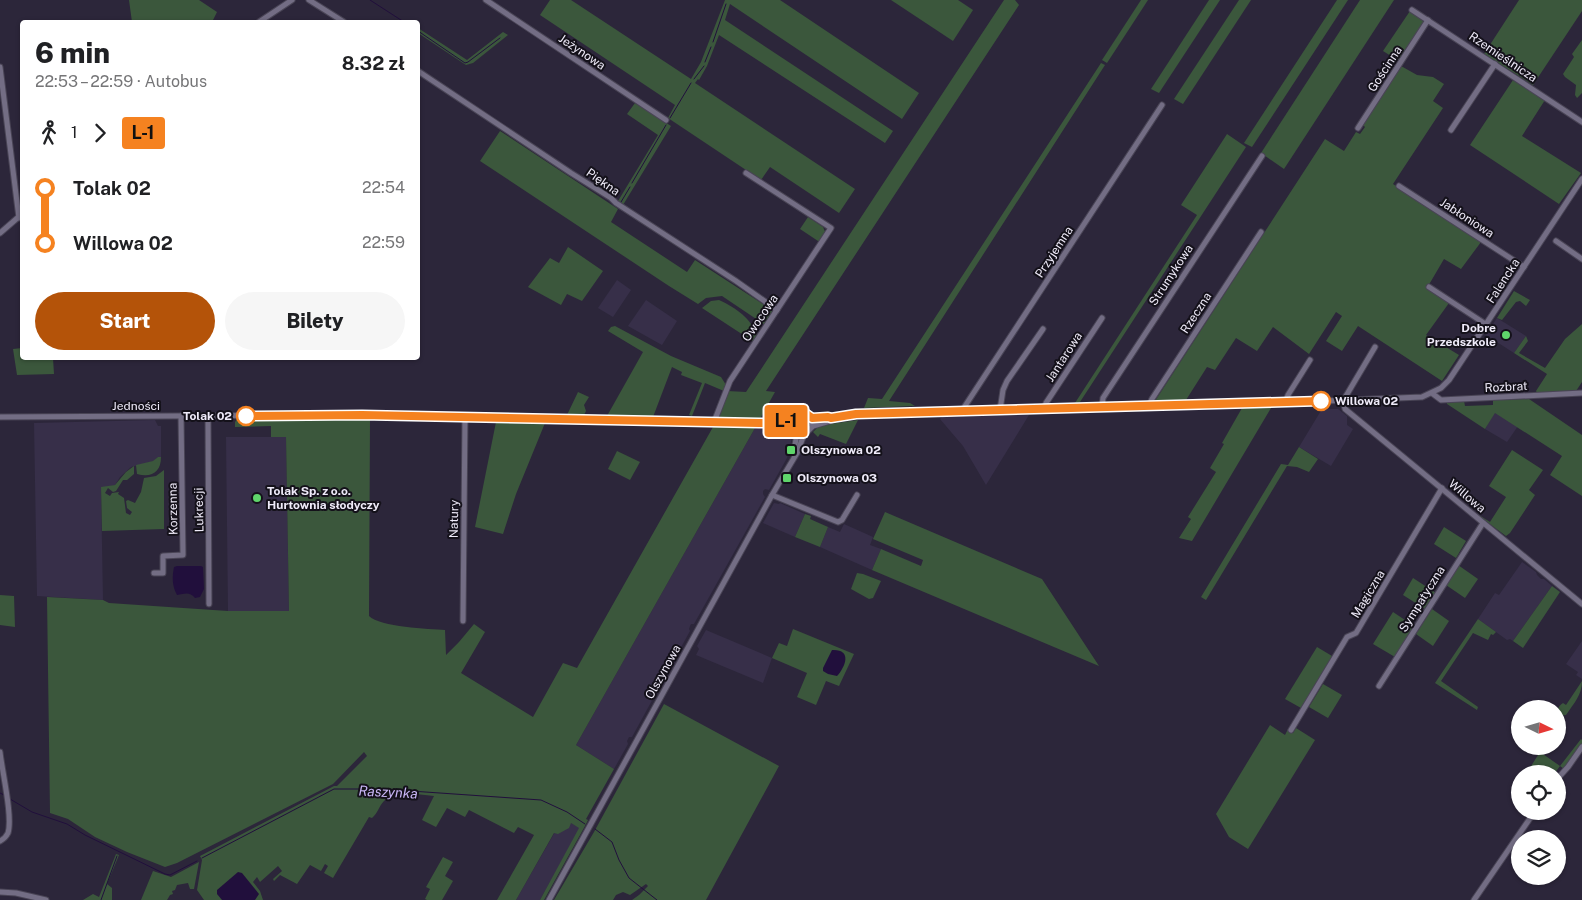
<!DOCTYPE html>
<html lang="pl">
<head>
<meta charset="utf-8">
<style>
	:root { --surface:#fff; --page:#f6f6f6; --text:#202124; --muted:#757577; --accent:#b45309 }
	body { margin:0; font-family:"Public Sans",sans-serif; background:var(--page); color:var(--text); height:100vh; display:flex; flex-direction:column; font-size:19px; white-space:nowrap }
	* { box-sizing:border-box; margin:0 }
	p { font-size:16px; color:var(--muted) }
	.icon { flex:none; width:28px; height:28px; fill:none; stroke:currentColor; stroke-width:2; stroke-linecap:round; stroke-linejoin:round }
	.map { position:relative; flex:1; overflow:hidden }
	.side { position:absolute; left:20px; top:20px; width:400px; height:340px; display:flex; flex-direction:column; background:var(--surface); border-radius:5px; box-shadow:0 1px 4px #0004 }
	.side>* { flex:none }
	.badge { padding:0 10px; border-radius:4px; font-size:18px; line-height:32px }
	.needle { width:32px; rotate:95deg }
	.tools { position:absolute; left:1511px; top:700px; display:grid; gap:10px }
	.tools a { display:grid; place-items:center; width:55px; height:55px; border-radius:50%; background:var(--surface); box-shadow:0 1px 4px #0004; font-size:25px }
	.map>.badge { position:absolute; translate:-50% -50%; box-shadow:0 0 0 2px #fff }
	.legs { display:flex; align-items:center; gap:8px; height:55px; padding:0 15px; font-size:16px }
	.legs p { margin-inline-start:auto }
	.summary { display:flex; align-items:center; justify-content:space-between; height:85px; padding:0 15px }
	h1 { font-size:28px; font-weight:800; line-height:38px }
	.cta { display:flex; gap:10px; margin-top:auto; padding:10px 15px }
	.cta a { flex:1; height:58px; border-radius:30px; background:var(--accent); color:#fff; font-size:20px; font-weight:800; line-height:58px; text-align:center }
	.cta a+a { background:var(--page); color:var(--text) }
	ul { padding:0 15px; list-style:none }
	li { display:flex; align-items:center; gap:18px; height:55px; font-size:19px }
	li i { display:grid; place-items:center; width:8px; height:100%; margin:0 6px; background:currentColor }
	li i::after { content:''; width:12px; height:12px; margin:-6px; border:4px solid; border-radius:50%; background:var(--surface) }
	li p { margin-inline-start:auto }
	li:first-child i { background:linear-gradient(#0000 50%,currentColor 0) }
	li:last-child i { background:linear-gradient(currentColor 50%,#0000 0) }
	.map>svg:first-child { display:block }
	.built { fill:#372f49 }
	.green { fill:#3b573c }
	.water { fill:#210f3c }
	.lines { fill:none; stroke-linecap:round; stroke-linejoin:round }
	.stream { stroke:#210f3c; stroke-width:1 }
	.minor-casing { stroke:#494455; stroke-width:7 }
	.minor { stroke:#736d84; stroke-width:5 }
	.line-1-casing { stroke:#fff; stroke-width:11 }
	.line-1 { stroke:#f58220; stroke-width:8 }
	.poi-dot { fill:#5fd56b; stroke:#14111a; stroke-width:2 }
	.stop-1-dot { fill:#fff; stroke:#f58220; stroke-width:2.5 }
	.labels { text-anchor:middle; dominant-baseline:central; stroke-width:4; stroke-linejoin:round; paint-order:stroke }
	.street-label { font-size:12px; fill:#efebf9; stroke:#14111a }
	.poi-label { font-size:12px; font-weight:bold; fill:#efebf9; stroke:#14111a; text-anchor:start }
	.stop-label { font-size:12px; font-weight:bold; fill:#efebf9; stroke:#14111a; text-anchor:start }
	.water-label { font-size:14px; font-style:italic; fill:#c7b4f3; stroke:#14111a }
</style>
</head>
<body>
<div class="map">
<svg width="1582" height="900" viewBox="0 0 1582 900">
	<rect width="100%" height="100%" fill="#2c263a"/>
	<!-- built -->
	<g class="built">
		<path d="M617 280 631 290 613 317 598 308Z"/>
		<path d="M646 300 677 321 662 345 628 326Z"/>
		<path d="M1497 318 1526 336 1514 353 1486 335Z"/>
		<path d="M1322 409H1338L1347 416V425L1353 429 1331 466 1299 447Z"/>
		<path d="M1495 412 1518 426 1507 442 1485 429Z"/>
		<path d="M1029 415 986 485 963 446 940 419 942 417Z"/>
		<path d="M155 420 158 426H161V457H158L154 461 131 467 120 477 115 485 101 488 103 600 37 596 34 423Z"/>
		<path d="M755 428H770L771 433H782L784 429H789L793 434 787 458 769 490 765 489 763 491V494L765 497 694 624H691L690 626 689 629 690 631 632 737H629L627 741 628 744 614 769 576 745Z"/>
		<path d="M226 437H286L289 611H228Z"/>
		<path d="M774 503 779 504 780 503 805 514 795 537 763 523Z"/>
		<path d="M844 524 873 537 870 545 881 549 872 570 820 547 828 527 840 532Z"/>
		<path d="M1522 562 1536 572 1537 575 1541 579H1544L1552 586 1513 641 1510 639 1507 640 1478 619 1495 593 1499 595Z"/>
		<path d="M706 630 772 658 763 683 696 655 699 649 697 646Z"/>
		<path d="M1582 641V679L1576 675 1578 672 1566 664Z"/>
		<path d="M563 818 580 828 540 900H516Z"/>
	</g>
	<!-- green -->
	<g class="green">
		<path d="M129 0H199L217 12 212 22H192L191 20 185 22H132Z"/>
		<path d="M550 0H571L691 79 701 62 725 0H780L919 93 902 119 730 4 725 20 893 131 885 143 719 35 707 66 699 80 698 79 695 83 855 189 839 213 770 167 761 180 668 118 675 105 540 15Z"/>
		<path d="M891 0H958L973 10 953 41Z"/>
		<path d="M1004 0H1015L1019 5 766 391 775 392 761 417 760 419H719L718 416 727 391 746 392Z"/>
		<path d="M1141 0H1148L1107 63 1102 60Z"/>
		<path d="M1209 0H1220L1159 93 1151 89Z"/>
		<path d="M1239 0H1251L1183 104 1174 99Z"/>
		<path d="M1337 0H1348L1252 147 1244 143Z"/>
		<path d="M1360 0H1394L1284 169 1261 153Z"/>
		<path d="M1519 0H1582V11L1533 85 1484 54Z"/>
		<path d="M1410 11 1425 21 1399 61 1383 51Z"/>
		<path d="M418 28 467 60 503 32 508 35 473 63 466 65 418 33Z"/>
		<path d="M1582 40V93L1577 98 1575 95 1576 85 1565 77 1563 74 1574 57 1572 54Z"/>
		<path d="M1101 63 1105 65 889 401 910 403 915 406 864 408 868 398 882 399Z"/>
		<path d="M1401 66 1417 75 1433 77 1444 84 1433 101 1443 108 1393 184 1481 242 1461 269 1444 259 1427 288 1449 303 1426 335 1459 355 1442 381 1358 326 1342 351 1326 341 1342 316 1336 312 1309 354 1273 327 1257 351 1236 338 1215 370 1207 367 1186 400 1155 401 1325 139 1344 151 1356 132 1360 134 1365 127 1363 125Z"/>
		<path d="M1513 80 1545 100 1522 136 1581 173 1559 204 1470 145Z"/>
		<path d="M635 103 671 126 623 205 618 201 658 135 627 114Z"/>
		<path d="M500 131 618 209 611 222 687 272 695 260 772 310V313L765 325 722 296 706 298 698 304 669 286 480 161Z"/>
		<path d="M1227 134 1246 147 1080 402 1075 403 1197 215 1181 205Z"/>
		<path d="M808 217 823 227 826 234 821 243 800 229Z"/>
		<path d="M568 247 603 271 582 301 567 294 561 305 528 287 550 258 559 263Z"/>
		<path d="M1514 291 1530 300 1526 306 1520 301 1516 302 1502 320 1497 318Z"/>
		<path d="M719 300C736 308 751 318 757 336L754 342 702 308 711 301Z"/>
		<path d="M1582 324V382L1576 391 1537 393 1536 391 1547 374 1514 353 1526 336 1528 341 1519 353 1545 368 1565 339Z"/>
		<path d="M615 326 671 356 721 377 726 385 724 391 705 383 692 416 689 415 702 383 681 375 682 372 672 367 653 417 607 416 643 352 608 331 611 327Z"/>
		<path d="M22 348V358H53L54 374 17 375 13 349Z"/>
		<path d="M578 392 589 397 584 405 586 411 584 415H567Z"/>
		<path d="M1529 399 1582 435V496L1550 475 1562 456 1495 413 1485 429 1447 404V402L1464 401 1465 406 1493 405V400Z"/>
		<path d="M1242 408H1271L1192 541 1179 538 1191 519 1188 517 1216 472 1210 468 1224 444 1222 443Z"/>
		<path d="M238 418 286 419V420H370L369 616C380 627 429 629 445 630L446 655 459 642 474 624 485 632 461 673 533 717 563 663 577 668 713 427 755 428 576 745 614 769 586 819 588 820 585 826 544 900H540L579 828 571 823 569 828 558 834 554 833 516 900H497L534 835 518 827 514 833 469 810 465 817 447 808 436 827 422 820 434 796C417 795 396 789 384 801 379 806 378 813 372 818L369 817 333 878 324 873 328 866 325 864 321 871 310 865 297 884 280 875 274 881 273 879 282 871 278 866 260 882 257 877 253 882 260 891 263 900H204L197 890 202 860 200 856 334 786H337L367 756 364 752 333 784 177 863 165 867 127 852 95 837 68 819 50 813 47 597 103 600 109 603 228 611H289L286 437H271V426L235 427V422Z"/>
		<path d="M858 420 846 444 820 434 818 437 813 432 818 427 823 425Z"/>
		<path d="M496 422 545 423 516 494 503 534 475 527Z"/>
		<path d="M1299 447 1318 459 1309 472 1297 467 1287 466 1206 600 1201 597 1281 464 1288 465Z"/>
		<path d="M1512 450 1543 470 1529 490 1535 495 1510 533 1506 536 1471 510 1490 522 1506 497 1489 486Z"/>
		<path d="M617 451 640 462 630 480 608 469Z"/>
		<path d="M158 457H161C161 472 152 478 137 474L136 465 153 461Z"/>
		<path d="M134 466V474L127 480H123L116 491 113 492 108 488 105 493 110 496 112 493 119 492 118 494 124 498 126 513 130 515 132 512 127 508 126 501 128 500 135 503 141 492 144 478 156 476 164 470V529L102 531 101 487 115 485 126 472Z"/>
		<path d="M885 512 1042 579 1099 666 872 570 881 549 921 566 923 560 873 539Z"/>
		<path d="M805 514 811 516 810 519 828 527 820 547 795 537Z"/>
		<path d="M1444 527 1466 541 1456 558 1434 544Z"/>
		<path d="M1458 565 1478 579 1465 598 1446 585Z"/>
		<path d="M857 573 863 574 881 581 873 598 869 599 851 589Z"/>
		<path d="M1413 578 1436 593 1425 609 1403 595Z"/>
		<path d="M1552 586 1560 592 1523 648 1513 641Z"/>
		<path d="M0 595 14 596 15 627 0 625Z"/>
		<path d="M1432 609 1449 621 1433 646 1416 634Z"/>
		<path d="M1393 612 1414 626 1395 657 1373 644Z"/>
		<path d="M1478 619 1496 632 1493 635 1491 634 1488 640 1473 633 1441 681 1478 707 1477 710 1435 683Z"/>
		<path d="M793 629 854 654 839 686 826 681 816 705 797 697 807 673 772 658 779 643 787 646Z"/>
		<path d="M1317 647 1332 656 1301 708 1285 699Z"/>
		<path d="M1582 681C1582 695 1574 703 1566 715L1558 716C1557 710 1558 706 1563 703L1566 705Z"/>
		<path d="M1323 684 1342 695 1328 718 1309 707Z"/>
		<path d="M664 704 779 766 706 900H632L639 895 648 886 646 884 630 895 623 892 616 895 613 900H554L594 832Z"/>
		<path d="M1270 725 1285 735 1288 729 1293 733 1296 728 1315 740 1248 849 1229 837 1216 814Z"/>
		<path d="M1581 739 1582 740V745L1564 769 1560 766 1554 774H1526L1540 752 1560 766Z"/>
		<path d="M116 854 119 855 107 884 112 888V900H83L93 894 99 897Z"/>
		<path d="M443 857 453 862 445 876 453 881 442 900H427L425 899 430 889 426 887Z"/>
		<path d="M199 862 194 889H190L188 883 177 885 175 890 172 891 173 894 170 895 167 900H141L153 871 171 877Z"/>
	</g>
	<!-- water -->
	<g class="water">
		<path d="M177 566H201L203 567 204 589 200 597 195 598C189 591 185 594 177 595 172 586 172 577 174 567Z"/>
		<path d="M832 650C852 649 846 666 837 676L828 674 823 671V668Z"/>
		<path d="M238 872 242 873 259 894 255 900H222L217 894V890Z"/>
	</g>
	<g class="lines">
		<!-- stream -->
		<g class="stream">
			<path d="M370 0 404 22"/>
			<path d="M418 31 465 63 468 62 500 38"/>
			<path d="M713 42 726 4"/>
			<path d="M705 62 711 47"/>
			<path d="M694 79 704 66"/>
			<path d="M670 118 691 83"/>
			<path d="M632 183 666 125"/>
			<path d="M621 202 630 187"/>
			<path d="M0 793 4 795"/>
			<path d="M10 799 32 812 67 824 85 835 165 874 170 875 197 861"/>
			<path d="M595 829 612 842 619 860 629 878 657 900"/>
			<path d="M202 858 334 789H382L541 800 567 812 585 824"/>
			<path d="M101 900 117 856"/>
		</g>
		<defs>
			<g id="minor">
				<path d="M309 0 344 22"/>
				<path d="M486 0 666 120"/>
				<path d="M1412 10 1582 122"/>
				<path d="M259 22 292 0"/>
				<path d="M0 67 19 218"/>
				<path d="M418 71 571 173 611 198 616 203 736 281 777 310"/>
				<path d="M1358 128 1428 20"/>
				<path d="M1451 130 1495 64"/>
				<path d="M1399 186 1524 267"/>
				<path d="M0 233 22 214"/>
				<path d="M1556 241 1582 259"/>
				<path d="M1429 287 1487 325"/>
				<path d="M1433 394 1441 400 1582 393"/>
				<path d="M1343 401 1345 409 1582 604"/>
				<path d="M1343 401 1375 347"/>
				<path d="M1286 402 1288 395 1310 360"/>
				<path d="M1149 406 1152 399 1261 232"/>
				<path d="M1102 407 1103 398 1262 156"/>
				<path d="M1045 409 1046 403 1102 318"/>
				<path d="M1000 410 1003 390 1007 381 1043 329"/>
				<path d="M964 411 965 406 1162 105"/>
				<path d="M208 416 209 604"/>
				<path d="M0 417 362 415 776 423 778 425 796 426"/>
				<path d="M812 418 828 417 831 419 856 415 893 413 1253 404 1422 397 1441 388 1449 380 1582 179"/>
				<path d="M714 422 730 381 831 228 746 173"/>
				<path d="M776 423C780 420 786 421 792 420 801 417 804 407 813 419L812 427 808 431H800L795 425 796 418"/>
				<path d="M813 426 830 421 831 419"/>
				<path d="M795 454 794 450 798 429"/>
				<path d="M772 495 838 522 842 520 857 495"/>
				<path d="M154 573H163V556L183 555 181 416"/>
				<path d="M463 621 465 417"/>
				<path d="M1379 686 1483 523"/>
				<path d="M1291 730 1347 637 1356 633 1442 488"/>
				<path d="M0 752C2 771 13 817 8 833 6 837 4 839 0 841"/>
				<path d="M1558 778 1568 767 1582 747"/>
				<path d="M0 892 16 893 46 900"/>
				<path d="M549 900 772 495 797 453 805 432"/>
				<path d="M1474 900 1535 811"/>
			</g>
		</defs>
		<!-- minor casing -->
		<use href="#minor" class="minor-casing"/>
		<!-- minor -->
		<use href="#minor" class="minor"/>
	</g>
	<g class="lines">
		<defs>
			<path id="line-1" d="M246 416 362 415 759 423H776C781 420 787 422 793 419 798 417 800 414 805 413L812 418 828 417 831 418 856 414 893 413 1321 401"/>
		</defs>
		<!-- line-1 casing -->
		<use href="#line-1" class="line-1-casing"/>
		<!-- line-1 -->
		<use href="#line-1" class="line-1"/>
	</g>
	<!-- markers -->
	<g class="poi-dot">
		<circle cx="1506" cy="335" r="5"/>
		<rect x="786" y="445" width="10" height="10" rx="2.5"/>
		<rect x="782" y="473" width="10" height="10" rx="2.5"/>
		<circle cx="257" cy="498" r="5"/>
	</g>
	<g class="stop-1-dot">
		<circle cx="1321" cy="401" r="9"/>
		<circle cx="246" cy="416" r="9"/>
	</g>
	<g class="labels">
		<!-- street labels -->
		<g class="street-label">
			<text transform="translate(582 52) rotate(34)">Jeżynowa</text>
			<text transform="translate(1503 57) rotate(34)">Rzemieślnicza</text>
			<text transform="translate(1385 69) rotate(-57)">Gościnna</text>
			<text transform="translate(603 182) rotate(35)">Piękna</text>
			<text transform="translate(1467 218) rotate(33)">Jabłoniowa</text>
			<text transform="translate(1054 252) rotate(-57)">Przyjemna</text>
			<text transform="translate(1171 275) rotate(-57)">Strumykowa</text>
			<text transform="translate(1503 281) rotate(-57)">Falencka</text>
			<text transform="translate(1196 313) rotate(-57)">Rzeczna</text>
			<text transform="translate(760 318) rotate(-56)">Owocowa</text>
			<text transform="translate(1064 357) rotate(-57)">Jantarowa</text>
			<text transform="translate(1506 387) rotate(-3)">Rozbrat</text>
			<text x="136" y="406">Jedności</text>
			<text transform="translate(1467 496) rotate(40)">Willowa</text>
			<text transform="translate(173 509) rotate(-91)">Korzenna</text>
			<text transform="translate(199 510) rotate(-91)">Lukrecji</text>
			<text transform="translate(454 519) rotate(-89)">Natury</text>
			<text transform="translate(1368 594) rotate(-59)">Magiczna</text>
			<text transform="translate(1422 599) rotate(-58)">Sympatyczna</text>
			<text transform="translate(663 672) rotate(-61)">Olszynowa</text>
		</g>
		<!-- poi labels -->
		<g class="poi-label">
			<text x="1496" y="328" text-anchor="end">Dobre<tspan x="1496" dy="14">Przedszkole</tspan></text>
			<text x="801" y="450">Olszynowa 02</text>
			<text x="797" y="478">Olszynowa 03</text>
			<text x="267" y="491">Tolak Sp. z o.o.<tspan x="267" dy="14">Hurtownia słodyczy</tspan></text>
		</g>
		<!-- stop labels -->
		<g class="stop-label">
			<text x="1335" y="401">Willowa 02</text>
			<text x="232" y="416" text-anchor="end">Tolak 02</text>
		</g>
		<!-- water labels -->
		<g class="water-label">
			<text transform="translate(388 792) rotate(3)">Raszynka</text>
		</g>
	</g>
</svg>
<div class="tools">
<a><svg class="needle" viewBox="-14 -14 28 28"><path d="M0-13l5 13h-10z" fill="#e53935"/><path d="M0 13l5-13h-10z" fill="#757577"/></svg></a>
<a><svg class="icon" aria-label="locate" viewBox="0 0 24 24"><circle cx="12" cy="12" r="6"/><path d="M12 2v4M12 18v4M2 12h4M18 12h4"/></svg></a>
<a><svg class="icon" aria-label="layers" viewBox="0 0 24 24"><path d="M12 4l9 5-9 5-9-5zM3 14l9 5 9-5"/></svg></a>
</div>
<b class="badge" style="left:786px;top:421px;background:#f58220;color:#111">L-1</b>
<section class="side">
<div class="summary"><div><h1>6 min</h1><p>22:53 – 22:59 · Autobus</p></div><b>8.32 zł</b></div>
<div class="legs"><svg class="icon" aria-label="walk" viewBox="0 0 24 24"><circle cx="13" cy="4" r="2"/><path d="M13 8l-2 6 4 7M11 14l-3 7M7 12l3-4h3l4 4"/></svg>1<svg class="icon" aria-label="forward" viewBox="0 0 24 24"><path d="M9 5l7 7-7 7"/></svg><b class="badge" style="background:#f58220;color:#111">L-1</b></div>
<ul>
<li><i style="color:#f58220"></i><b>Tolak 02</b><p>22:54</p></li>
<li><i style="color:#f58220"></i><b>Willowa 02</b><p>22:59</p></li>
</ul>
<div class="cta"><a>Start</a><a>Bilety</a></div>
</section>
</div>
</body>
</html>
